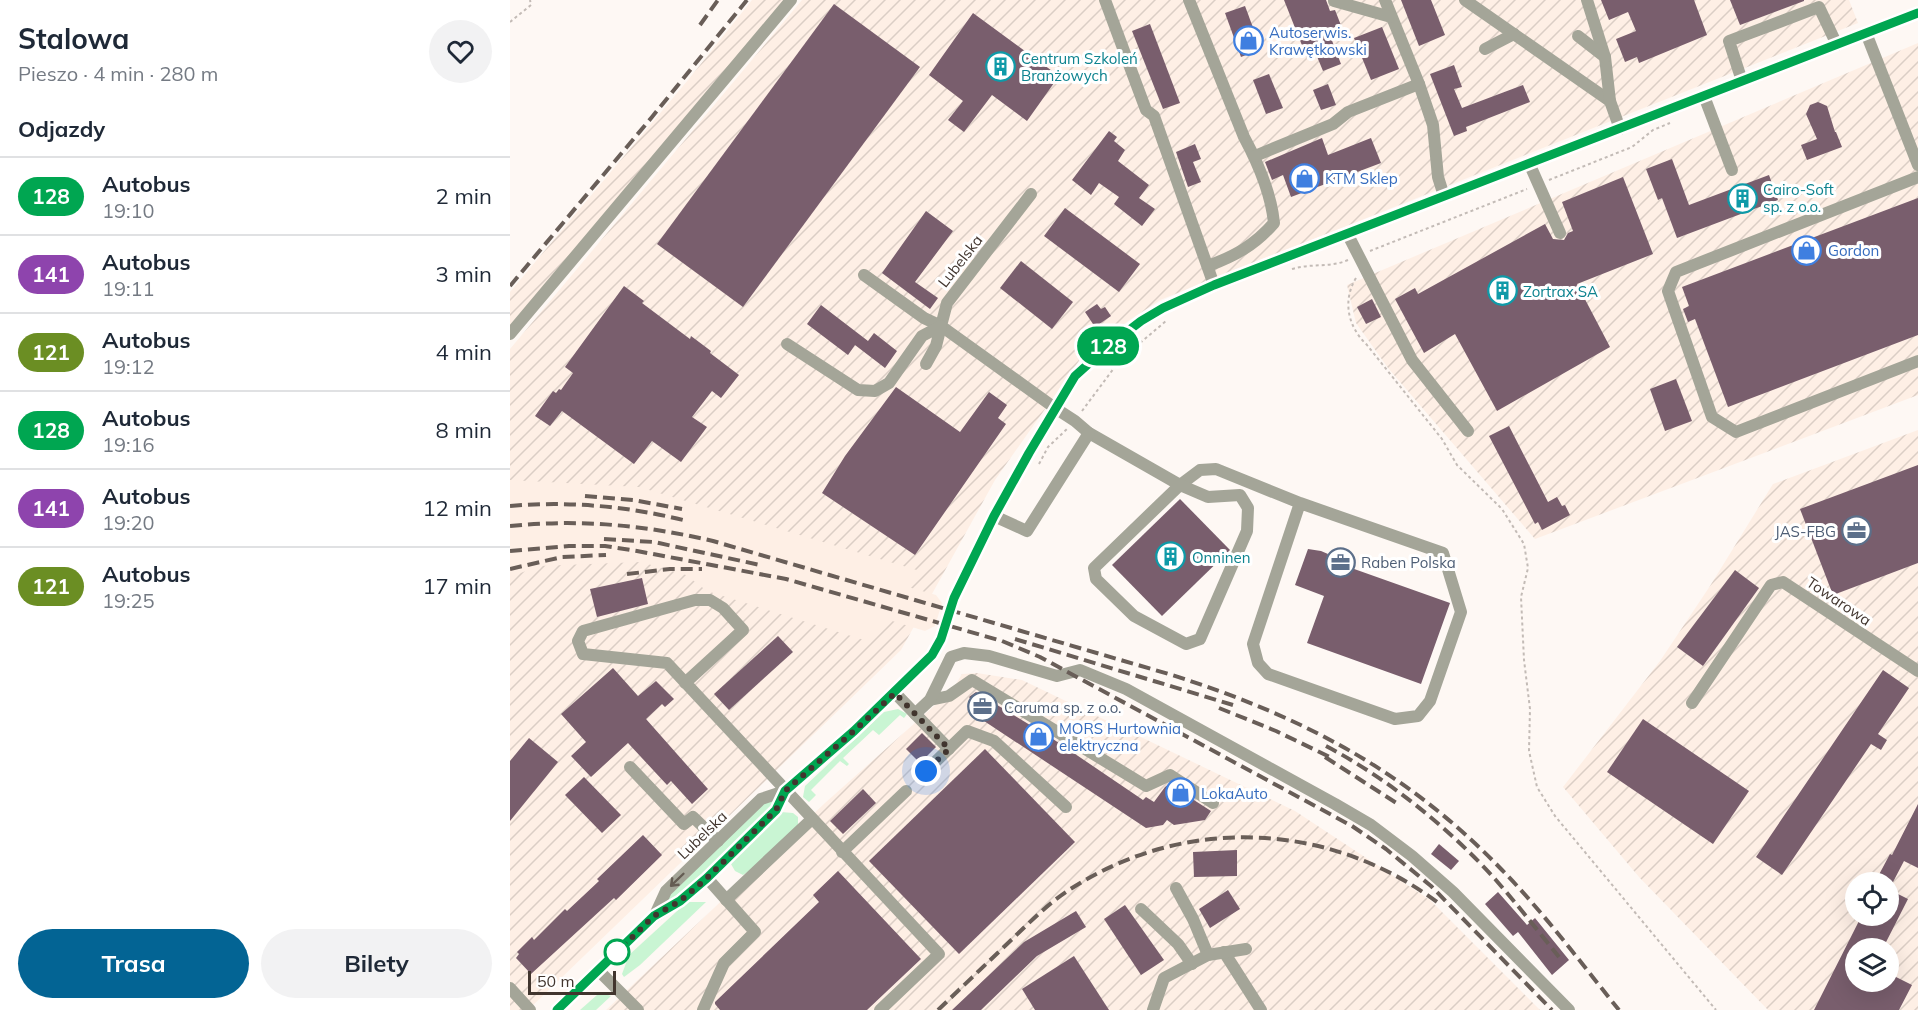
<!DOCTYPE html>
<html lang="pl">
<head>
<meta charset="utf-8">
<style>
	:root { --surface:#fff; --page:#f2f2f3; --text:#1f2937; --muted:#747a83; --line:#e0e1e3; --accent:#036494 }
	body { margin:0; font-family:Mulish,sans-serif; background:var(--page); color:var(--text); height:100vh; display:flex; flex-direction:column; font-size:22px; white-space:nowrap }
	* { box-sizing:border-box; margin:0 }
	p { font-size:20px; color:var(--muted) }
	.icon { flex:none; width:33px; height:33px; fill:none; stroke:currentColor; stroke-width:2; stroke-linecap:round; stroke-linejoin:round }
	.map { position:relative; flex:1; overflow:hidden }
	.side { display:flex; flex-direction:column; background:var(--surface); width:510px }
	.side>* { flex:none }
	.badge { padding:0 12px; border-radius:20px; font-size:21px; line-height:39px }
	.tools { position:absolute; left:1335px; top:872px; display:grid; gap:12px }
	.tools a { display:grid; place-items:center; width:54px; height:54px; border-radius:50%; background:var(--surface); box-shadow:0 6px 24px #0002; font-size:30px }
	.scale { position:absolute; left:18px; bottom:15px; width:88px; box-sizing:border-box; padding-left:6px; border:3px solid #41352e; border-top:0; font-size:16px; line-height:21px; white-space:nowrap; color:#41352e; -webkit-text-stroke:4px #fff; paint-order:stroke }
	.you { position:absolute; width:30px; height:30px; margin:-15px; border:4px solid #fff; border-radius:50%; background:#1a73e8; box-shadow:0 0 0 9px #1a73e833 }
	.map>.badge { position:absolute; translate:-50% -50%; box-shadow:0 0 0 3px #fff }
	h2 { padding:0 18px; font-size:22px; line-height:54px }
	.round { display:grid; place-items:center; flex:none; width:63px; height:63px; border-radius:32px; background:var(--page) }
	.head { display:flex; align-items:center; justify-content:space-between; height:102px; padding:0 18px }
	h1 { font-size:28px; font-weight:700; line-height:45px }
	.button { display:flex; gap:12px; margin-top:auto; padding:12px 18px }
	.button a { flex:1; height:69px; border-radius:36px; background:var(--accent); color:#fff; font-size:24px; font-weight:700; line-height:69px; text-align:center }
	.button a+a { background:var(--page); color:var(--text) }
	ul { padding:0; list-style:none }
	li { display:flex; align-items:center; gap:18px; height:78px; padding:0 18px; border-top:2px solid var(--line) }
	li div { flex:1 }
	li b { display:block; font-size:22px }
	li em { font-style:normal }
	li .badge { min-width:66px; font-weight:700; text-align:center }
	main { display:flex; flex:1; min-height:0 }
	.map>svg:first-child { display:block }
	.industrial { fill:url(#industrial-furrows); fill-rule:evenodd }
	.built { fill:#feefe5 }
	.green { fill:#c9f5d3 }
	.building { fill:#795e6d }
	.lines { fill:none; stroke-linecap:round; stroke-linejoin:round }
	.path { stroke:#c3bbb6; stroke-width:2; stroke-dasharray:3 3; stroke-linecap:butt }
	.minor { stroke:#a4a598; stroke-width:12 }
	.rail { stroke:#695e58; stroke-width:4; stroke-dasharray:12 6; stroke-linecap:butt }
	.oneway { stroke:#645c53 }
	.line-casing { stroke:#fff; stroke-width:14 }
	.line { stroke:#00a651; stroke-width:9 }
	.walk { stroke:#41352e; stroke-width:6; stroke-dasharray:0 10.8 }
	.stop-dot { fill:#fff; stroke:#00a651; stroke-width:3 }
	.labels { text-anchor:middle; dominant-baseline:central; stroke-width:6; stroke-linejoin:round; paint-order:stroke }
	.shop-label { font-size:15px; fill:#366cbe; stroke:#fff; text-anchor:start }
	.culture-label { font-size:15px; fill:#0d838f; stroke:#fff; text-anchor:start }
	.street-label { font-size:15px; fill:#41352e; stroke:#fff }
	.service-label { font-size:15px; fill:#4e5e75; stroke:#fff; text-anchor:start }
</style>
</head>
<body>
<main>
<section class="side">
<div class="head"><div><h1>Stalowa</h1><p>Pieszo · 4 min · 280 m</p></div><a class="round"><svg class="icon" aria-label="heart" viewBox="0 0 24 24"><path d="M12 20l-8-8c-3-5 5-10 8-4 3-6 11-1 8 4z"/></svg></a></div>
<h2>Odjazdy</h2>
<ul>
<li><span class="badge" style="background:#00a651;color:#fff">128</span><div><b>Autobus</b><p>19:10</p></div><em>2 min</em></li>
<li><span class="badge" style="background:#8e44ad;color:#fff">141</span><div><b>Autobus</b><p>19:11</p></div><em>3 min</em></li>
<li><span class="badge" style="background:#6b8e23;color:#fff">121</span><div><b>Autobus</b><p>19:12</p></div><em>4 min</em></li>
<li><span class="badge" style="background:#00a651;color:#fff">128</span><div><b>Autobus</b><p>19:16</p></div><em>8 min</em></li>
<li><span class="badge" style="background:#8e44ad;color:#fff">141</span><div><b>Autobus</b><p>19:20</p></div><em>12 min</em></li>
<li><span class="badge" style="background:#6b8e23;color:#fff">121</span><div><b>Autobus</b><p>19:25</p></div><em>17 min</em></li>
</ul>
<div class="button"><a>Trasa</a><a>Bilety</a></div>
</section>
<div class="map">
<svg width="1408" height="1010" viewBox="0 0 1408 1010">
	<defs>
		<pattern id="industrial-furrows" width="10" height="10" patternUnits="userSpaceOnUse" patternTransform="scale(1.5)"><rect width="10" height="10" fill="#feefe5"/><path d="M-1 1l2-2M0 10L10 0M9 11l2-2" fill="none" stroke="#dbcec5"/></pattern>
	</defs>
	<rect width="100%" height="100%" fill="#fef8f4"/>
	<!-- industrial -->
	<g class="industrial">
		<path d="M242 0H277L0 329V292L178 80Z"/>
		<path d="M292 0H1339L1348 23 650 300 578 348 485 480 391 650 18 1010H0V349Z"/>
		<path d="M1408 43V395L1025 539 878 368 846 323 837 285Z"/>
		<path d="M1408 430V1010H1258L1129 877 1053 787 1150 661 1200 586 1263 484ZM1346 882H1378V915H1346ZM1346 948H1378V981H1346Z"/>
		<path d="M467 673 512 680 785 811 920 900 1030 1010H96L315 803 433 698 446 684 452 674Z"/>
	</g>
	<!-- built -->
	<path class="built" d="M0 480 129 487 410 571 398 587 426 595 432 603 425 626 415 631 379 620 354 640 197 591 176 575 131 562 29 566 0 577Z"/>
	<!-- green -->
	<g class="green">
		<path d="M388 709 397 714 394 718 390 715 369 735 363 730 333 758 339 764 337 766 330 761 301 790 306 795 299 802 293 797 295 786 374 712Z"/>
		<path d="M265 800 262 808 166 900 154 906 155 898 253 803Z"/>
		<path d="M271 812 283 813 288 817V825L242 869 233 875 225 871 221 864 229 851Z"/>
		<path d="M177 902H196L130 965 114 977 112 974 119 955Z"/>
		<path d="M95 994 101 996 86 1010H70L87 995Z"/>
	</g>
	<!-- building -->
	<g class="building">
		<path d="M774 0H816L820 11 825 10 834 33 821 38 831 64 813 71 806 54 797 58Z"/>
		<path d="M891 0H921L935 35 909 46Z"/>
		<path d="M1091 0H1184L1197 35 1129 63 1127 57 1115 62 1106 39 1126 31 1118 12 1099 20Z"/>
		<path d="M1220 0H1294V1L1230 25Z"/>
		<path d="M324 4 410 67 233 307 147 244Z"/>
		<path d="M735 6 751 49 731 57 715 13Z"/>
		<path d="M463 13 549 76 517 121 482 95 454 132 438 120 453 101 419 75Z"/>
		<path d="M640 24 670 103 653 109 622 31Z"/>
		<path d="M872 27 889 69 861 80 844 38Z"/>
		<path d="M944 65 952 87 944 89 952 108 1013 85 1020 102 956 127 957 131 944 136 920 74Z"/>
		<path d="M759 74 773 108 756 114 743 80Z"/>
		<path d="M818 84 826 105 811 110 803 90Z"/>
		<path d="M1308 102 1317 106 1325 132H1326L1332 147 1297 160 1291 145 1307 139 1296 114 1300 105Z"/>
		<path d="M599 131 607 137 604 141 615 150 608 161 639 185 629 198 645 209 632 226 604 204 609 197 589 183 581 195 562 180Z"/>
		<path d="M812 138 818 155 861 138 871 163 781 197 773 175 762 180 755 162Z"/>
		<path d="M685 144 691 159 683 162 691 182 678 187 666 152Z"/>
		<path d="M1162 159 1179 205 1259 175 1268 200 1167 238 1152 198 1148 200 1136 169Z"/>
		<path d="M1113 177 1143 254 1067 284 1100 347 987 411 945 334 914 353 885 299 905 288 908 294 1035 224 1043 239 1054 240 1058 233 1063 231 1052 202Z"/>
		<path d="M1408 198V335L1218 407 1185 319 1178 322 1173 309 1179 306 1172 287Z"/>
		<path d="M555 208 630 264 609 292 534 236Z"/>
		<path d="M416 211 443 231 405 282 428 298 420 309 372 273Z"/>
		<path d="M511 261 563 302 542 329 490 288Z"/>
		<path d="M114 286 134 301 132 303 180 339 181 336 201 351 200 353 229 375 211 398 202 391 182 417 197 427 171 462 142 441 124 464 52 411 40 426 25 416 43 391 46 393 49 389 51 390 63 373 55 367Z"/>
		<path d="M862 299 871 317 856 324 847 307Z"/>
		<path d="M587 304 591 309 595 307 601 316 585 327 575 312Z"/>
		<path d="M311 305 358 341 364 333 387 351 375 368 345 345 338 355 297 324Z"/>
		<path d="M1166 379 1182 421 1155 431 1140 389Z"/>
		<path d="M386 387 450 432 479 392 497 405 488 418 496 424 405 555 312 493 335 456Z"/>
		<path d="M999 426 1038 502 1047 497 1052 506 1055 505 1060 515 1032 530 1028 522 1025 524 979 436Z"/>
		<path d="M1408 465V563L1323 595 1290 509Z"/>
		<path d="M670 499 720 550 652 616 602 565Z"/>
		<path d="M798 549 811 551 818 554 816 559 940 603 911 684 797 643 814 596 785 585Z"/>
		<path d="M1225 570 1249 588 1193 666 1167 647Z"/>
		<path d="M132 578 138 604 87 617 80 589Z"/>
		<path d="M268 636 283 652 219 710 204 694Z"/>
		<path d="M103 668 128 696 146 681 164 699 155 707 152 704 136 719 198 789 182 804 161 781 157 785 118 743 81 777 61 756 76 742 51 714Z"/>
		<path d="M1373 670 1399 688 1368 734 1377 740 1371 750 1361 744 1272 875 1246 857Z"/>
		<path d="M466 692 543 739 633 800 636 797 644 802 655 787 659 784 701 811 695 820 664 825 657 820 653 825 636 828 462 713 465 704 459 697Z"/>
		<path d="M1133 719 1239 791 1203 844 1097 772Z"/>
		<path d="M412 733 426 747 410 763 396 749Z"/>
		<path d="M19 738 48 762 0 821V761Z"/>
		<path d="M475 749 565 842 449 954 359 861Z"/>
		<path d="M74 777 111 815 92 833 55 795Z"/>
		<path d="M353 789 366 803 333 834 320 821Z"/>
		<path d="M1408 804V868L1394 861 1383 882H1365L1380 854 1382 855Z"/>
		<path d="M133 835 152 855 106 900 104 898 21 974 6 958 9 954 7 952 22 937 24 940 55 909 57 911 89 881 87 879Z"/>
		<path d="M929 844 949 861 941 870 921 854Z"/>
		<path d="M727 850V876L684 877 683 852Z"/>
		<path d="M328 871 411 959 357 1010H210L205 1004V1002L309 902 303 895Z"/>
		<path d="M1378 889 1398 899 1373 948H1346V981H1378V973L1402 985 1389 1010H1304L1352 915H1378Z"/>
		<path d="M718 890 730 909 700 928 689 909Z"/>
		<path d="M988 892 1017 925 1025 918 1059 960 1042 975 1008 932 1003 936 975 904Z"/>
		<path d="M615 905 654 960 631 975 594 919Z"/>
		<path d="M566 911 576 927 527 956 471 1010H442L514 942Z"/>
		<path d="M564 956 599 1010H525L512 989Z"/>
	</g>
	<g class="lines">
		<!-- path -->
		<g class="path">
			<path d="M0 22 21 5 20 0"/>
			<path d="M1039 180 1122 147 1143 130 1160 123"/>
			<path d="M860 251 1017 189"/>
			<path d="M782 269C801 263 820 268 838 260"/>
			<path d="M846 278C832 301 838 327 857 345L932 439 947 465 992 509 1014 544 1018 568 1011 597 1014 660 1020 709 1019 751 1027 787 1045 816 1206 1010"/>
			<path d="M572 411 610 360 656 321"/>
			<path d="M529 464 538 447 557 429"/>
		</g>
		<!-- minor -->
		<g class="minor">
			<path d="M595 0 636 110 644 116 704 285"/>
			<path d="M679 0 734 137C748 163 761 193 764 223 745 245 725 256 698 266"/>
			<path d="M875 0 909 84 923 125 928 177 934 196"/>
			<path d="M955 0 1100 101"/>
			<path d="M1077 0 1095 57 1100 101 1110 129"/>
			<path d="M824 1 881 17"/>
			<path d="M1356 33 1408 165"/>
			<path d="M1068 36 1095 57"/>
			<path d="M975 49 1004 34"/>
			<path d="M1232 81 1219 41 1309 7 1327 45"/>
			<path d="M1194 96 1222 170"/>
			<path d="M745 156 823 124 838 112 909 84"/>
			<path d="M1019 163 1050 233"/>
			<path d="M1408 177 1166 272 1158 291 1202 417 1226 432 1408 361"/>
			<path d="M521 194 437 303 431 326 545 408 565 421 579 433 670 485 690 470 706 469 790 503 743 644 748 663 758 674 885 719 908 716 920 701 951 612 933 553 790 503"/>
			<path d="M837 233 902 360 958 431"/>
			<path d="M354 275 414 318 431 326"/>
			<path d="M0 334 281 0"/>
			<path d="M277 344 348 390 365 391 379 383 412 336 431 326 426 346 416 364"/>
			<path d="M670 485 698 497 730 495 738 508 737 531 690 639 676 644 624 616 586 579 584 568Z"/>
			<path d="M484 516 517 531 579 433"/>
			<path d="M175 683 233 630 213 608 200 600H185L73 631 68 641 73 654 157 663 429 954 370 1010"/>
			<path d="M385 693 439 749"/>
			<path d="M420 700 439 696 462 680 636 786 660 775 703 803"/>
			<path d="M1182 703 1261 585 1273 582 1408 671"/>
			<path d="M405 714 420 700 441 657 454 653 479 656 547 676 570 670 616 689 825 804 861 825 902 856 943 892 1059 1010"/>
			<path d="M120 767 174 824 183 817 208 841"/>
			<path d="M416 771 457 731 484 741 556 807"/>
			<path d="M332 852 396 791"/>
			<path d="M666 888 683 919 698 955"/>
			<path d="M216 900 302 819"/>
			<path d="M631 909 668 944 682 964"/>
			<path d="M145 915 156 891 251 799 275 791"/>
			<path d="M714 952 751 1010"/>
			<path d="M88 970 128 1010"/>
			<path d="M0 988 20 1010"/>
			<path d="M47 1010 144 917 170 901 197 878 266 810 275 791 344 731 422 655 431 639 444 598 484 516 519 453 565 376 596 348 631 321 653 308 704 285 1408 13"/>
			<path d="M193 1010 214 963 245 932 197 878"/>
			<path d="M643 1010 654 978 698 955 736 949"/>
		</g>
		<!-- rail -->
		<g class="rail">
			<path d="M190 25 208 0"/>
			<path d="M0 286 142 117 237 0"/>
			<path d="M75 496 123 500 172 509"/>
			<path d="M0 506C58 501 116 506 173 520"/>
			<path d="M0 526C69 519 135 525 203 541L662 675C791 716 897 771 992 870 1034 913 1071 963 1109 1010"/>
			<path d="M94 539 144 542 250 565"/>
			<path d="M0 551 59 546H95L127 551 276 579 492 641 530 657 842 826 876 849 921 886 1042 1010"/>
			<path d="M0 569 52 557 96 555"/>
			<path d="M117 574 160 569H192"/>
			<path d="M505 639 723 705"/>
			<path d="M709 708 766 731 824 759"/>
			<path d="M816 746C877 778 939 828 985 879 1007 904 1028 931 1049 957"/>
			<path d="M815 757 888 804"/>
			<path d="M428 1010C451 988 474 966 497 944 517 925 536 905 559 890 674 815 818 821 927 902"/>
		</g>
	</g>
	<!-- one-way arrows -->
	<defs><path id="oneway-shaft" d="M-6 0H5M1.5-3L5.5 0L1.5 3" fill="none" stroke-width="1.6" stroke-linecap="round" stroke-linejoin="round" transform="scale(1.5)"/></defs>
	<use class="oneway" href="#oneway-shaft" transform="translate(167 880) rotate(136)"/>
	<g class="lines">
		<defs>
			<path id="line" d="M47 1010 144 916 170 901 197 878 266 810 275 791 344 731 422 655 431 639 444 598 484 516 519 453 565 376 596 348 631 321 653 308 704 285 1408 13"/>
		</defs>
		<!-- line casing -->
		<use href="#line" class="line-casing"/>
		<!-- line -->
		<use href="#line" class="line"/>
		<!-- walk -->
		<path class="walk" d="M107 952 144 916 170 901 197 878 266 810 275 791 344 731 385 693 439 749 416 771"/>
	</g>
	<!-- icons -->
	<defs>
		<symbol id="shop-ring" viewBox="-11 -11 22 22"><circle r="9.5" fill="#fff" stroke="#3f7fe0" stroke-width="1.5"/><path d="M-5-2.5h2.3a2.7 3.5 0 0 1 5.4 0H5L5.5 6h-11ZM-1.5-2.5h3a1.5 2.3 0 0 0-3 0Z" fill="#3f7fe0"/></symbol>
		<symbol id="building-ring" viewBox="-11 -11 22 22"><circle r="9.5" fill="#fff" stroke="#0f9aa8" stroke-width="1.5"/><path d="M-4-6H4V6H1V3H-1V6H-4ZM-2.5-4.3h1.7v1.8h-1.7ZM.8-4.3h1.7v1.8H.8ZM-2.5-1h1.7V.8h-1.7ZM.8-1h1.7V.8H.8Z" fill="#0f9aa8"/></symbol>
		<symbol id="office-ring" viewBox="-11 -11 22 22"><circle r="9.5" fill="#fff" stroke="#5c6f8a" stroke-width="1.5"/><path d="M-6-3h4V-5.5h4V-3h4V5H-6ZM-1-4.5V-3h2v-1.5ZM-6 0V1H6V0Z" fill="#5c6f8a"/></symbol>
	</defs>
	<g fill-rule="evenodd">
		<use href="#shop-ring" x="722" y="24" width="33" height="33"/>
		<use href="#building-ring" x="474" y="50" width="33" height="33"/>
		<use href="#shop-ring" x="778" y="162" width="33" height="33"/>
		<use href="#building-ring" x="1216" y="182" width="33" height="33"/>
		<use href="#shop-ring" x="1280" y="234" width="33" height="33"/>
		<use href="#building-ring" x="976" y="274" width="33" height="33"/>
		<use href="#office-ring" x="1330" y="514" width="33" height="33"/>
		<use href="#building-ring" x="644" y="540" width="33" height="33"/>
		<use href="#office-ring" x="814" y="546" width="33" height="33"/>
		<use href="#office-ring" x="456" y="690" width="33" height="33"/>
		<use href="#shop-ring" x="512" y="720" width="33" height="33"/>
		<use href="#shop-ring" x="654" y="776" width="33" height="33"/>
	</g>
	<!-- markers -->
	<circle class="stop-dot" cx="107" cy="952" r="12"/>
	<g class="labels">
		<!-- shop labels -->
		<g class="shop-label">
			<text x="759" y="32">Autoserwis.<tspan x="759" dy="17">Krawętkowski</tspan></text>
			<text x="815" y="178">KTM Sklep</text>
			<text x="1318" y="250">Gordon</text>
			<text x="549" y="728">MORS Hurtownia<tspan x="549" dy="17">elektryczna</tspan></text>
			<text x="691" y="793">LokaAuto</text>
		</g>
		<!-- culture labels -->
		<g class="culture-label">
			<text x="511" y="58">Centrum Szkoleń<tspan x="511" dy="17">Branżowych</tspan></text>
			<text x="1253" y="189">Cairo-Soft<tspan x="1253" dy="17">sp. z o.o.</tspan></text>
			<text x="1013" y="291">Zortrax SA</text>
			<text x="682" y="557">Onninen</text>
		</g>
		<!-- street labels -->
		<g class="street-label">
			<text transform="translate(450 261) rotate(-52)">Lubelska</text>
			<text transform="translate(1329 601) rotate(34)">Towarowa</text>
			<text transform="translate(192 835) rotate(-44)">Lubelska</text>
		</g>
		<!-- service labels -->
		<g class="service-label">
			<text x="1326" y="531" text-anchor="end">JAS-FBG</text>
			<text x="851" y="562">Raben Polska</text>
			<text x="494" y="707">Caruma sp. z o.o.</text>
		</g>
	</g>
</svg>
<div class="tools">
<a><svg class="icon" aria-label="locate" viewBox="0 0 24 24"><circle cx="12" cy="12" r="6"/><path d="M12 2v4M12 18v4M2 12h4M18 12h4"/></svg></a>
<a><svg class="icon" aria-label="layers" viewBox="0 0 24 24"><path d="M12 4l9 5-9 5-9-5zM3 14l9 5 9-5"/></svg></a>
</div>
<div class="scale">50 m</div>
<div class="you" style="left:416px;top:771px"></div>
<b class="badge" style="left:598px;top:346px;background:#00a651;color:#fff">128</b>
</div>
</main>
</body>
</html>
